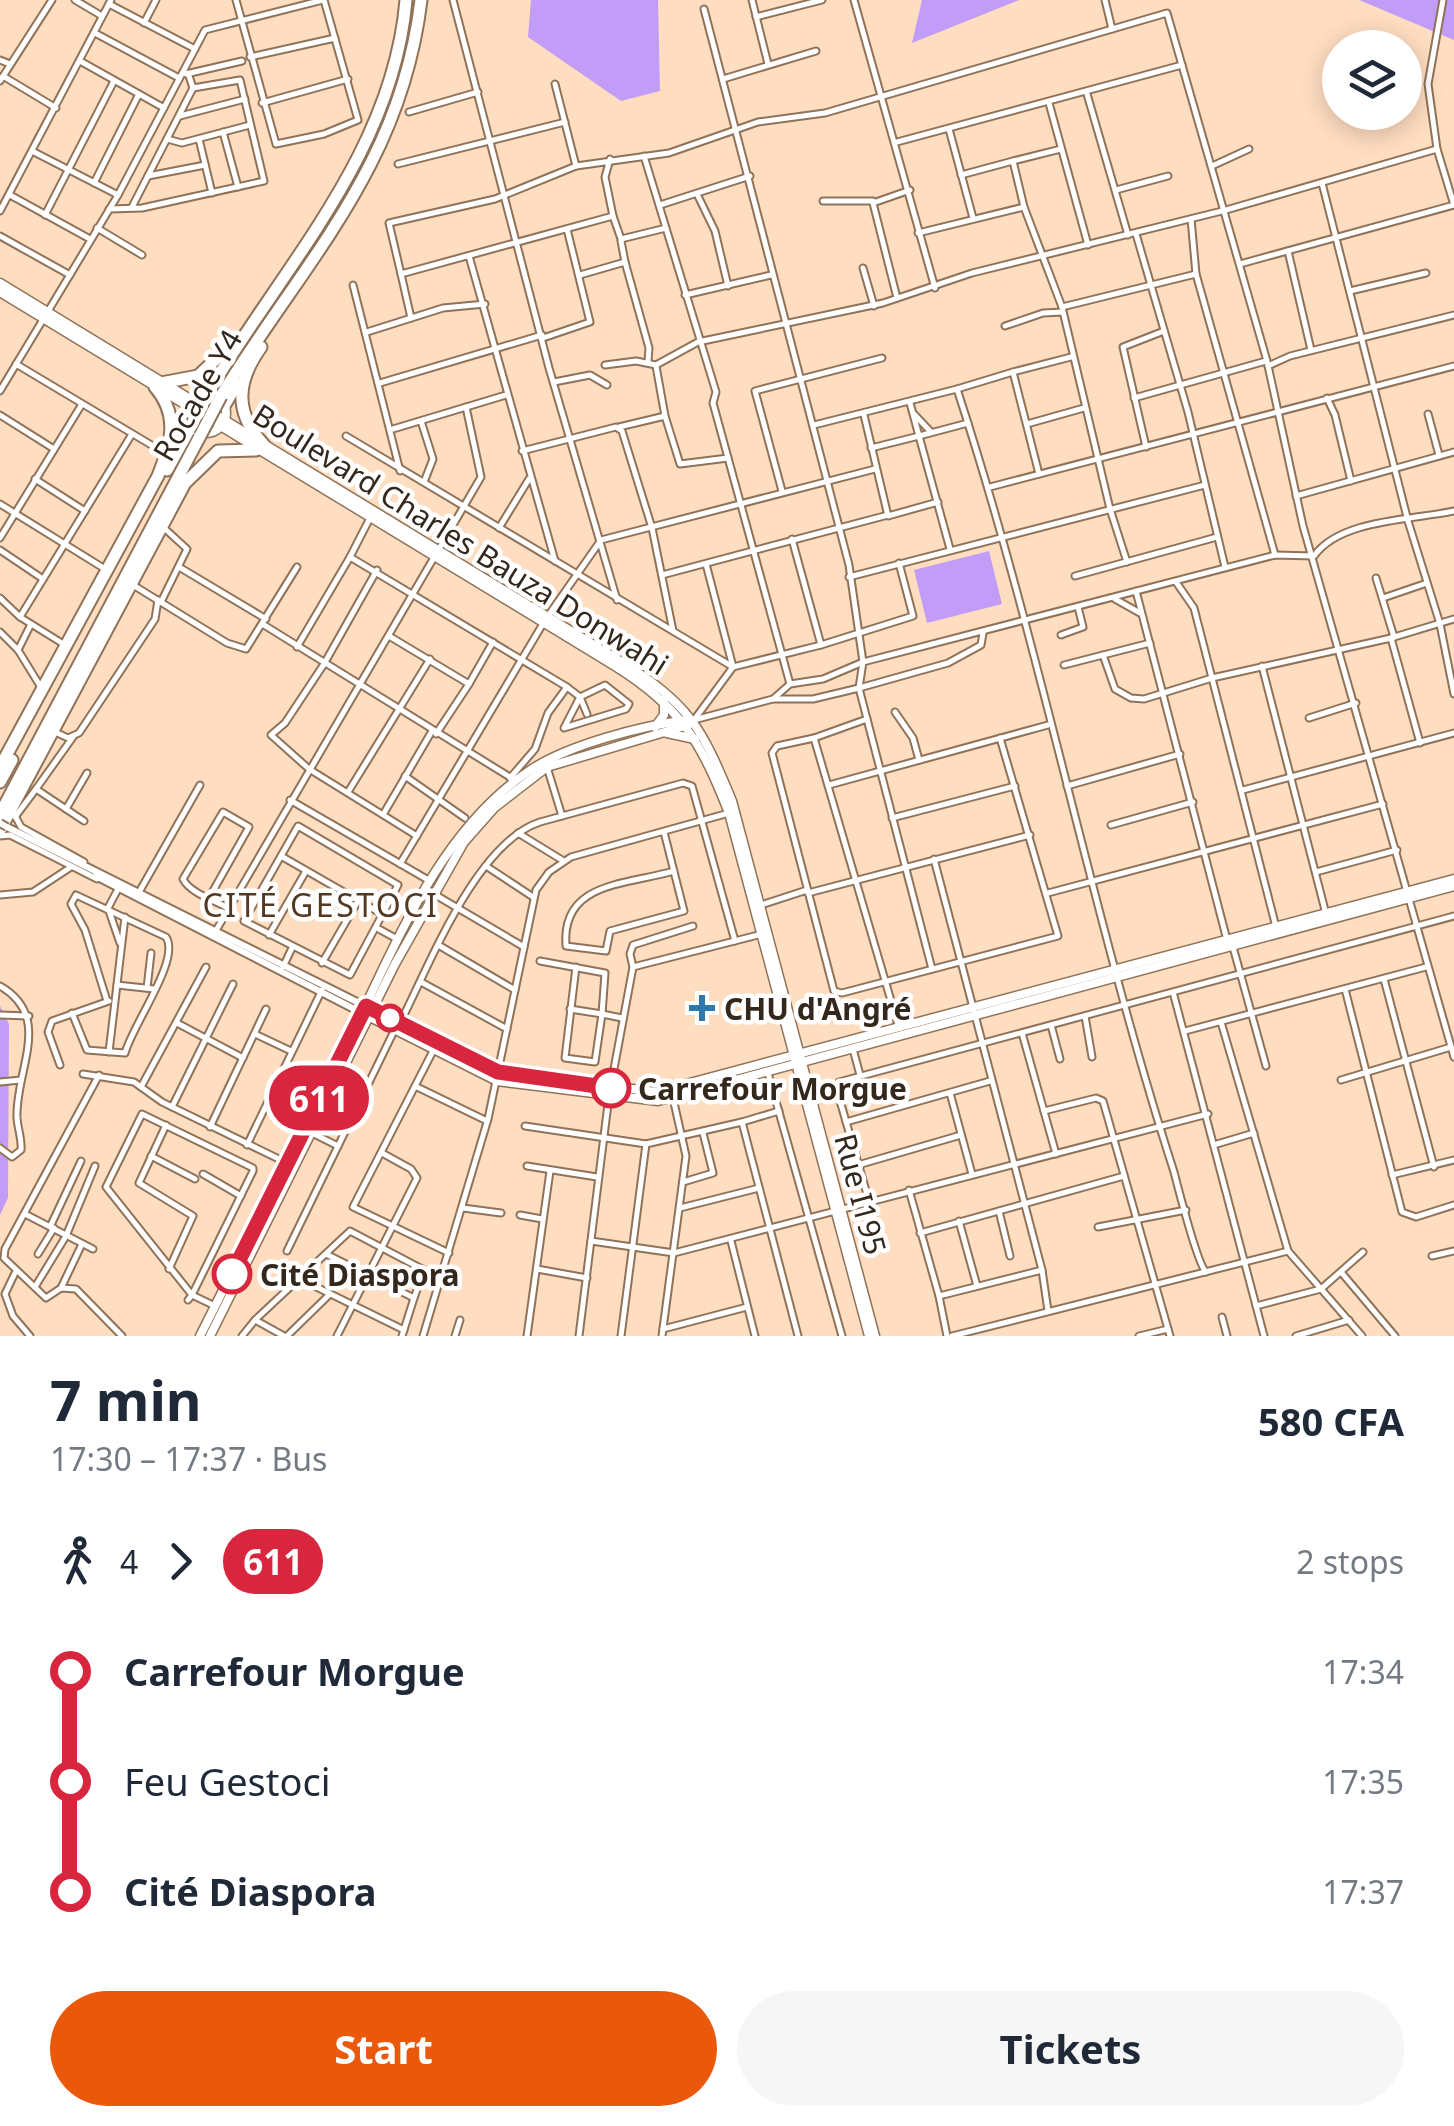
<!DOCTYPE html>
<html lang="en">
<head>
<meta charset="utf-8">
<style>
	:root { --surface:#fff; --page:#f6f6f7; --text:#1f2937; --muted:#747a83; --accent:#ea580c }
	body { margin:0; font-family:"Noto Sans",sans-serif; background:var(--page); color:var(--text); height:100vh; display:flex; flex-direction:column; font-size:38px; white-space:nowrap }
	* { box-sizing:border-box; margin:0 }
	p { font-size:32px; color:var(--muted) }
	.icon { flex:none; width:55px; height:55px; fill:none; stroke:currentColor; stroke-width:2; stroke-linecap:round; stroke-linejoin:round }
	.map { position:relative; height:1336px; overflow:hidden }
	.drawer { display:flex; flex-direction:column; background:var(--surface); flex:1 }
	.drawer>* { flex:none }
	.badge { padding:0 20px; border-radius:32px; font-size:35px; line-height:65px }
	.tools { position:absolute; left:1322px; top:30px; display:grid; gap:20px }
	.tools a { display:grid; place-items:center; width:100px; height:100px; border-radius:50%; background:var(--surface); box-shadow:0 5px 25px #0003; font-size:50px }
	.map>.badge { position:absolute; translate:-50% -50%; box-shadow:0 0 0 5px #fff }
	.legs { display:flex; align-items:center; gap:15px; height:110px; padding:0 50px; font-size:32px }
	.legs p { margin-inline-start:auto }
	.overview { display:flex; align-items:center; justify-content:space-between; height:170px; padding:0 50px }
	h1 { font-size:55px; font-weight:700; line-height:75px }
	.primary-button { display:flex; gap:20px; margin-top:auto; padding:20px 50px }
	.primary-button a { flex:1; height:115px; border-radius:60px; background:var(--accent); color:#fff; font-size:40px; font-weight:700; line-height:115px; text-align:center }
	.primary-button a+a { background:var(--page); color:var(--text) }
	ul { padding:0 50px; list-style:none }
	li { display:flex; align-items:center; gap:35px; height:110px; font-size:38px }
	li i { display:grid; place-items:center; width:15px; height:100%; margin:0 12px; background:currentColor }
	li i::after { content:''; width:25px; height:25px; margin:-12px; border:8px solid; border-radius:50%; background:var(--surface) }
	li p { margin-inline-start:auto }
	li:first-child i { background:linear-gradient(#0000 50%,currentColor 0) }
	li:last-child i { background:linear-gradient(currentColor 50%,#0000 0) }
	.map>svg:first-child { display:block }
	.green { fill:#c29df7 }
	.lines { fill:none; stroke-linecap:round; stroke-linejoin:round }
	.minor-casing { stroke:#8f7258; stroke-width:9 }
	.tertiary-casing { stroke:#8f7258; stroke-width:10 }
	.secondary-casing { stroke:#8f7258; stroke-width:11 }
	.trunk-casing { stroke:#8f7258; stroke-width:15 }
	.minor { stroke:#fff; stroke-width:5 }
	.tertiary { stroke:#fff; stroke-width:6 }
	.secondary { stroke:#fff; stroke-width:8 }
	.trunk { stroke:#fff; stroke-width:11 }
	.tertiary-bridge-casing { stroke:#8f7258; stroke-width:10; stroke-linecap:butt }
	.trunk-bridge-casing { stroke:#8f7258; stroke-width:15; stroke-linecap:butt }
	.tertiary-bridge { stroke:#fff; stroke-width:6 }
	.trunk-bridge { stroke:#fff; stroke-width:11 }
	.line-1-casing { stroke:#fff; stroke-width:22 }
	.line-1 { stroke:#d7263d; stroke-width:15 }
	.poi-dot { fill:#2e7aad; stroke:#fff; stroke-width:4 }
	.stop-1-dot { fill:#fff; stroke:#d7263d; stroke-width:5 }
	.labels { text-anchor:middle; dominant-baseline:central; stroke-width:9; stroke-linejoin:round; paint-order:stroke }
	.street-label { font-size:30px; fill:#34281d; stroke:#fff }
	.poi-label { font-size:30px; font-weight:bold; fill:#34281d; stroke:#fff; text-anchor:start }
	.stop-label { font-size:30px; font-weight:bold; fill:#34281d; stroke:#fff; text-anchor:start }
	.neighbourhood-label { font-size:32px; letter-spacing:2.5px; fill:#533921; stroke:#fff }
</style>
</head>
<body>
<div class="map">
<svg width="1454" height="1336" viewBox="0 0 1454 1336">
	<rect width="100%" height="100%" fill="#ffddc1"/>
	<!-- green -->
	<g class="green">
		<path d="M531 0H658L660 91 621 101 528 37Z"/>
		<path d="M922 0H1019L912 43Z"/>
		<path d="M1359 0H1454V40Z"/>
		<path d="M989 551 1002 604 927 623 914 570Z"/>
		<path d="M0 1006 9 1024 8 1198 0 1215Z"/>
	</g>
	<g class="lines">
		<defs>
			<g id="minor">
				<path d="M75 0 102 16"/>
				<path d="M236 0 276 144 324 134 358 120 324 0"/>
				<path d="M453 0 549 368 617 600"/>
				<path d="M752 0 768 64"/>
				<path d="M854 0 935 288"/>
				<path d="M1105 0 1112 29"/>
				<path d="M1443 0 1428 84 1437 149 1454 205"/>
				<path d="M109 4 195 49"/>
				<path d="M756 17 822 0"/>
				<path d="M144 23 156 0"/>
				<path d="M95 33 179 78"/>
				<path d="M250 57 335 38"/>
				<path d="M0 60 10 64"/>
				<path d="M80 61 164 108"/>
				<path d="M186 74 242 61"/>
				<path d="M3 76 56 108"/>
				<path d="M723 79 816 51"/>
				<path d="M0 81 52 0"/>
				<path d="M555 84 576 166"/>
				<path d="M1087 94 1128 235"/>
				<path d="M262 103 348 79"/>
				<path d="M1049 103 1088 245"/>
				<path d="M409 112 478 92"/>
				<path d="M180 116 245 99"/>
				<path d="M949 129 973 218"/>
				<path d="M223 132 238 187"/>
				<path d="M167 139 182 143 250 125"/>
				<path d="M199 139 212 193"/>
				<path d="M897 142 1182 65"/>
				<path d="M34 152 118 195"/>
				<path d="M644 156 716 392 713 403 790 684"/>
				<path d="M610 159 605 177 613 216 401 274 389 223 495 199 576 166 669 153 758 122 825 113 1167 13 1267 361 1303 526 1454 1057"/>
				<path d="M398 164 565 122"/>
				<path d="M1212 166 1249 149"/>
				<path d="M961 175 1013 161"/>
				<path d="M148 176 205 165"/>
				<path d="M94 183 139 94"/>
				<path d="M1322 183 1408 521 1440 624 1454 694"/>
				<path d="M1116 190 1168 176"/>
				<path d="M697 194 715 231 728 286"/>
				<path d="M10 195 90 239"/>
				<path d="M823 201H873"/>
				<path d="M660 205 750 176"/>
				<path d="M132 207 193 88 188 73"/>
				<path d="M1024 207 1062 307 1110 509 1127 562"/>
				<path d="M109 209 142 208 264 181 240 80 193 88"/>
				<path d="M0 211 111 0"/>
				<path d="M45 215 114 81"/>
				<path d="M613 216 621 239 666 228"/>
				<path d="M1191 219 1196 274"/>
				<path d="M97 228 142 255"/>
				<path d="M918 233 1024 207 1013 161 1061 149"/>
				<path d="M1136 234 1188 412 1225 567"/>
				<path d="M0 236 70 275"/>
				<path d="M621 241 625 262"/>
				<path d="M1288 251 1311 350"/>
				<path d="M469 256 555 561"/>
				<path d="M1240 264 1454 205"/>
				<path d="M863 268 874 306"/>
				<path d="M401 274 411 318"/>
				<path d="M580 275 625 262 649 348 648 361"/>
				<path d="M353 285 400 471"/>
				<path d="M1350 291 1426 273"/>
				<path d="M685 295 771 275"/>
				<path d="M897 298 873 203 910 190"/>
				<path d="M1062 307 1196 274 1275 555"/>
				<path d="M1005 326 1043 313 1063 312"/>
				<path d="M367 332 443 308 485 304"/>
				<path d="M543 338 590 322 567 229"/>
				<path d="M16 364 153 446"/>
				<path d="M605 365 636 361 656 365 698 342 883 303 972 273 1226 210 1437 149"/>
				<path d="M656 366 665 416"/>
				<path d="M1268 366 1290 356 1454 315"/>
				<path d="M554 382 590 375 607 385"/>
				<path d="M380 383 542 335"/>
				<path d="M957 389 1013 372"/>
				<path d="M0 391 118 195 205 30 323 0"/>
				<path d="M1134 398 1266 361"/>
				<path d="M1327 398 1335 415 1351 481"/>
				<path d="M910 403 919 436 968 423"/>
				<path d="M914 414 930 431"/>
				<path d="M1428 414 1439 455"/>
				<path d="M0 415 54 449"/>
				<path d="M864 415 888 516 938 502"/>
				<path d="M421 421 433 459 424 482"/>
				<path d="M1027 424 1084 408"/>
				<path d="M814 425 957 389C1041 646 1091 914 1174 1172 1179 1191 1197 1263 1206 1272"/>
				<path d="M619 427 665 416 680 464 728 458"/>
				<path d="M393 429 506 395"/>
				<path d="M346 436 733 667"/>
				<path d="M1146 447 1123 347 1164 331"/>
				<path d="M871 448 919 436 950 549"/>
				<path d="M522 451 616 427 622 431 652 528 673 631"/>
				<path d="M1039 474 1013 372 1071 357"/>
				<path d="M35 479 85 511"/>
				<path d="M990 487 1454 366"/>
				<path d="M782 491 755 391 882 358"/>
				<path d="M1296 496 1454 452"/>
				<path d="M0 504 105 569"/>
				<path d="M370 518 350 557 567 687 548 713 535 749 510 778"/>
				<path d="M499 528 529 479"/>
				<path d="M0 538 82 404"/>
				<path d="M0 550 43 579"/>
				<path d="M706 564 733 667"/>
				<path d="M179 567 266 619"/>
				<path d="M377 570 324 664 285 723 271 735 309 769 417 836"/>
				<path d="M662 575 888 515"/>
				<path d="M1075 576 1217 537"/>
				<path d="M849 577 1205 485"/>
				<path d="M1376 578 1394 637"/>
				<path d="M1176 582 1194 608 1276 927"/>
				<path d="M133 585 227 643 246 649 297 567"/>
				<path d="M1136 591 1227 940"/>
				<path d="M0 598 20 617 65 645"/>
				<path d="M1383 598 1427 583"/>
				<path d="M1115 599 1140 613"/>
				<path d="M161 602 187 549 163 527"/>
				<path d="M548 616 601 540 875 469"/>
				<path d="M20 617 132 434"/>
				<path d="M264 625 513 779"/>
				<path d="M0 632 18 650 42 689"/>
				<path d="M1061 635 1083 627 1078 607"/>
				<path d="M389 636 469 684 493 642"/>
				<path d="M1391 638 1454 619"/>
				<path d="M821 645 913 616 899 563"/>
				<path d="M297 647 350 557"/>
				<path d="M18 650 31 624"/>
				<path d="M1103 655 1115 689 1131 698 1144 699 1212 678 1391 638 1420 743"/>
				<path d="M1064 665 1150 643"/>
				<path d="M1262 666 1326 914"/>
				<path d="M567 687 580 697 605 685 629 704 626 709 564 728 580 697 587 714"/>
				<path d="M773 699H813L859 688 863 662 1275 555 1314 556C1340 519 1413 520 1454 511"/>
				<path d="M895 712 913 738 919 760"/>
				<path d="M1309 718 1356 703"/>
				<path d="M867 719 932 969"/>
				<path d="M694 720 773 699 790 684 823 679 863 662 849 565 704 9"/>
				<path d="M694 720 733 667 821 645 792 539"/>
				<path d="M53 731 68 738 79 733 155 619 158 600"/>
				<path d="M436 734 469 684"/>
				<path d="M73 737 36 789 84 821"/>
				<path d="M814 738 777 746 772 753 834 991 842 993 1058 936 1000 738"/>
				<path d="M547 767 562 816"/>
				<path d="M405 776 465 818"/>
				<path d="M829 785 1048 725"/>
				<path d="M1067 786 1180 754"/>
				<path d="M1243 790 1454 733"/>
				<path d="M348 792 430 659"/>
				<path d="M290 800 430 881"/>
				<path d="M66 809 87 773"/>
				<path d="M13 812 21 827 84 862"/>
				<path d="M384 813 432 731"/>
				<path d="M15 817 36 789"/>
				<path d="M892 818 1015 786"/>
				<path d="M1111 825 1193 802"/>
				<path d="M298 826 398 885 350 975 244 921Z"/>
				<path d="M664 832 684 911 610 931 606 951 566 946C561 882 625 885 674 871"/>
				<path d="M518 833 562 860"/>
				<path d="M0 836 10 835 97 879"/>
				<path d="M281 856 382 914"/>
				<path d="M934 859 1042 1270 1048 1311"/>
				<path d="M400 864 544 622"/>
				<path d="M486 866 533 897"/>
				<path d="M1316 872 1397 850"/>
				<path d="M118 889 108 908 120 943"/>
				<path d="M427 890 524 947"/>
				<path d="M808 893 1030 835"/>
				<path d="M1048 893 1383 804"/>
				<path d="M138 894 200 785"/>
				<path d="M0 895 33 892 71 867"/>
				<path d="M209 898 249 827 223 812 183 879C190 893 214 900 228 908"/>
				<path d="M761 905 807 890"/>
				<path d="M377 928 397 939"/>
				<path d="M214 934 481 477 466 407"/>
				<path d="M269 935 306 871"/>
				<path d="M440 946 515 990"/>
				<path d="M1233 947 1266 1066"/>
				<path d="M540 961 605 973 602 1014 570 1009"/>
				<path d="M322 963 358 901"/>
				<path d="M283 967 292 948"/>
				<path d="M576 967 565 1058 595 1062 602 1014 622 1018"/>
				<path d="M633 967 630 954 633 945 693 926"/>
				<path d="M1384 979 1434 1167"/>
				<path d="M421 982 507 1029"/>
				<path d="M117 985 154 989"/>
				<path d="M0 986C54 1017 15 1070 17 1118 18 1130 22 1139 21 1150L12 1157 0 1148"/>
				<path d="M147 988 151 953"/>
				<path d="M1345 989 1402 1212 1416 1217 1454 1205"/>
				<path d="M1173 992 1264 1336"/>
				<path d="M72 1013 87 1050 125 1053C133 1024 181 959 166 937L76 895 71 904 85 930 107 1001"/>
				<path d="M0 1015 29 1016"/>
				<path d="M1085 1016 1092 1057"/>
				<path d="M1221 1022 1288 1251 1362 1336"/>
				<path d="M177 1023 243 1058"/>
				<path d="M400 1023C429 966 476 843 540 822L683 783 692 786 735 941"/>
				<path d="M1051 1025 1060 1059"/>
				<path d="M899 1028 814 738 867 719 859 688 948 663 981 645 983 633"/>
				<path d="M1185 1031 1426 967"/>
				<path d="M1022 1033 1056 1154"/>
				<path d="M255 1034 291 1051"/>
				<path d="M434 1049 353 1207 449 1253"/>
				<path d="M853 1049 860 1075"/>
				<path d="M109 1052 125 917"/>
				<path d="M60 1065 48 1032 52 1021 109 1001"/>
				<path d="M768 1073 842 1336"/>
				<path d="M83 1074 134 1082 162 1102 287 1163"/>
				<path d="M99 1075 5 1249 4 1258 46 1298 61 1288 76 1289 122 1336"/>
				<path d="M1341 1080 1451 1047"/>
				<path d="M0 1082 21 1080"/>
				<path d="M611 1085 633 967 762 934"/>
				<path d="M415 1086 487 1121"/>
				<path d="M141 1087 206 967"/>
				<path d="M950 1093 972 1174"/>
				<path d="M172 1107 233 984"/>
				<path d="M1044 1111 1096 1098 1103 1101 1170 1336"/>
				<path d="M742 1122 779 1111"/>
				<path d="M846 1122 990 1081"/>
				<path d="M166 1125 139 1183 193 1216 169 1269"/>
				<path d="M525 1126 646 1144 742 1122 798 1336"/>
				<path d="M210 1127 266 1009"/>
				<path d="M312 1133 338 1146"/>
				<path d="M1217 1144 1254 1133"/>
				<path d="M247 1145 322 990"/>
				<path d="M151 1156 195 1179"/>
				<path d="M858 1165 961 1135"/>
				<path d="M527 1166 597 1177"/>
				<path d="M203 1174 241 1196"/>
				<path d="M1392 1175 1454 1160"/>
				<path d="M683 1182 713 1173 703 1133"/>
				<path d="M909 1190 939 1296 1042 1270"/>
				<path d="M869 1201 836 1087 839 1082 1454 916"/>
				<path d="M463 1208 501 1213"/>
				<path d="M680 1208 759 1188"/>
				<path d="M999 1211 1010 1256"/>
				<path d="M25 1214 93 1249"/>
				<path d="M520 1215 542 1219"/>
				<path d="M959 1221 977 1286"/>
				<path d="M50 1227 81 1161"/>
				<path d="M1098 1227 1186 1210"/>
				<path d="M920 1233 1124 1176"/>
				<path d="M591 1241 674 1253 1208 1114"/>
				<path d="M731 1241 755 1336"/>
				<path d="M287 1251 395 1029"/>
				<path d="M38 1254 54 1228"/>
				<path d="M1432 1256 1454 1251"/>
				<path d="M537 1269 587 1278"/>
				<path d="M1341 1272 1395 1336"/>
				<path d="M15 1273 5 1294 13 1316 30 1336"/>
				<path d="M300 1279 404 1330"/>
				<path d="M35 1287 66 1236 95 1166"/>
				<path d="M61 1288 82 1244"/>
				<path d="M939 1296 947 1336"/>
				<path d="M188 1300 192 1295 253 1171V1168L142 1114 106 1187 192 1295 215 1306"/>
				<path d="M1256 1306 1321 1289 1363 1252"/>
				<path d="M1222 1317 1227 1336"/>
				<path d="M255 1320 284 1336"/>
				<path d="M663 1329 747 1307"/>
				<path d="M242 1336 255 1320 350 1231 424 1270 414 1298 326 1254"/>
				<path d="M287 1336 330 1294"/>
				<path d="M337 1336 417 1178 411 1169 382 1153"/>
				<path d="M402 1336 414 1298"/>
				<path d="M423 1336 488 1119 536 890 549 872 571 857 729 813"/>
				<path d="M455 1336 460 1320"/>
				<path d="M527 1336 550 1171"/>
				<path d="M579 1336 609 1096"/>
				<path d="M621 1336 646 1144"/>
				<path d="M662 1336 686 1156 673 1098"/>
				<path d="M952 1336 1288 1251"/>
				<path d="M1139 1336 1168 1329"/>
				<path d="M1296 1336 1349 1320"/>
			</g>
			<g id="tertiary">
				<path d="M7 827 365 1006"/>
				<path d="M96 876 362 1013"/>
			</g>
			<g id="secondary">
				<path d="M0 283 620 661C690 705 701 726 732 801L875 1336"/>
				<path d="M0 292 615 666C681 707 701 742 729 813L869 1336"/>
				<circle cx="206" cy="413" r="20"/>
				<path d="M655 727 664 715V699"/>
				<path d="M667 733 695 739"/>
				<path d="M366 1007 498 1072 656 1092 1454 879"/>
				<path d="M362 1013 497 1081 658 1101 1454 886"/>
				<path d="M200 1336C248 1241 295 1146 343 1052 392 955 435 834 529 771 567 745 641 726 687 720"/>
				<path d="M210 1336 395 964 464 842 494 808 547 767 688 725"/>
			</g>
			<g id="trunk">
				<path d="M261 347C236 382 234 413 264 445"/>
				<path d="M161 383 198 376 228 348"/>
				<path d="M211 388C286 263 393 152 406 0"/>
				<path d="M221 396C305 260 401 167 421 0"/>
				<path d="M224 406 237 384"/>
				<path d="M167 470 189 430"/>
				<path d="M0 767 158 476C171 444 180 416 155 387"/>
				<path d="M0 782 12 760"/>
				<path d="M0 814 200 436"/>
				<path d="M0 830 185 483 218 451 256 450"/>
			</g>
		</defs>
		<!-- minor casing -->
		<use href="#minor" class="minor-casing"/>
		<!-- tertiary casing -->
		<use href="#tertiary" class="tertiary-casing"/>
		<!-- secondary casing -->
		<use href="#secondary" class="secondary-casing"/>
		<!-- trunk casing -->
		<use href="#trunk" class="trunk-casing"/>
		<!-- minor -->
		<use href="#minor" class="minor"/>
		<!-- tertiary -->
		<use href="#tertiary" class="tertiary"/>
		<!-- secondary -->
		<use href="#secondary" class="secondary"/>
		<!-- trunk -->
		<use href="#trunk" class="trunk"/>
		<defs>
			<path id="tertiary-bridge" d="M0 823 7 827"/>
			<g id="trunk-bridge">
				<path d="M189 430 211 388"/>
				<path d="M200 436 221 396"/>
			</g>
		</defs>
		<!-- tertiary-bridge casing -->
		<use href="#tertiary-bridge" class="tertiary-bridge-casing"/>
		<!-- trunk-bridge casing -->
		<use href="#trunk-bridge" class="trunk-bridge-casing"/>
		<!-- tertiary-bridge -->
		<use href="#tertiary-bridge" class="tertiary-bridge"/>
		<!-- trunk-bridge -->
		<use href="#trunk-bridge" class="trunk-bridge"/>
	</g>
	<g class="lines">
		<defs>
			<path id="line-1" d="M232 1274 366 1006 498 1072 611 1088"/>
		</defs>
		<!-- line-1 casing -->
		<use href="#line-1" class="line-1-casing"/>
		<!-- line-1 -->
		<use href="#line-1" class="line-1"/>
	</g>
	<!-- markers -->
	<path class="poi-dot" d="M697 993h10v10h10v10h-10v10h-10v-10h-10v-10h10z"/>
	<g class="stop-1-dot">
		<circle cx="390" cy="1018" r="12"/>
		<circle cx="611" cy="1088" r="18"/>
		<circle cx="232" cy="1274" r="18"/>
	</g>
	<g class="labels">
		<!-- street labels -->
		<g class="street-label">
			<text transform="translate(197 395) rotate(-60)">Rocade Y4</text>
			<text transform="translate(461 539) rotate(32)">Boulevard Charles Bauza Donwahi</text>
			<text transform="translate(861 1194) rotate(75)">Rue I195</text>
		</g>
		<!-- poi labels -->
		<g class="poi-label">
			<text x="724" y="1008">CHU d'Angré</text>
		</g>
		<!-- stop labels -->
		<g class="stop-label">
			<text x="638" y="1088">Carrefour Morgue</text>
			<text x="260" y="1274">Cité Diaspora</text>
		</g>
		<!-- neighbourhood labels -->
		<g class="neighbourhood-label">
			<text x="321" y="904">CITÉ GESTOCI</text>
		</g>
	</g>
</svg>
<div class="tools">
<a><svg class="icon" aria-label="layers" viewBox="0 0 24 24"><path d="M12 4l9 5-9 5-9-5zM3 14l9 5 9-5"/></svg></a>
</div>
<b class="badge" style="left:319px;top:1098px;background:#d7263d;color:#fff">611</b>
</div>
<section class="drawer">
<div class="overview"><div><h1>7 min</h1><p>17:30 – 17:37 · Bus</p></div><b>580 CFA</b></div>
<div class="legs"><svg class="icon" aria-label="walk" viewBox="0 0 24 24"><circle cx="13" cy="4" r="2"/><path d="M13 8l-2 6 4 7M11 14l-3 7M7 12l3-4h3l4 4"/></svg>4<svg class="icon" aria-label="forward" viewBox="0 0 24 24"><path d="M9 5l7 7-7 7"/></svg><b class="badge" style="background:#d7263d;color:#fff">611</b><p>2 stops</p></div>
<ul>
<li><i style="color:#d7263d"></i><b>Carrefour Morgue</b><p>17:34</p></li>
<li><i style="color:#d7263d"></i><span>Feu Gestoci</span><p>17:35</p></li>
<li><i style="color:#d7263d"></i><b>Cité Diaspora</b><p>17:37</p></li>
</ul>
<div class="primary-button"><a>Start</a><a>Tickets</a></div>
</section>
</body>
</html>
